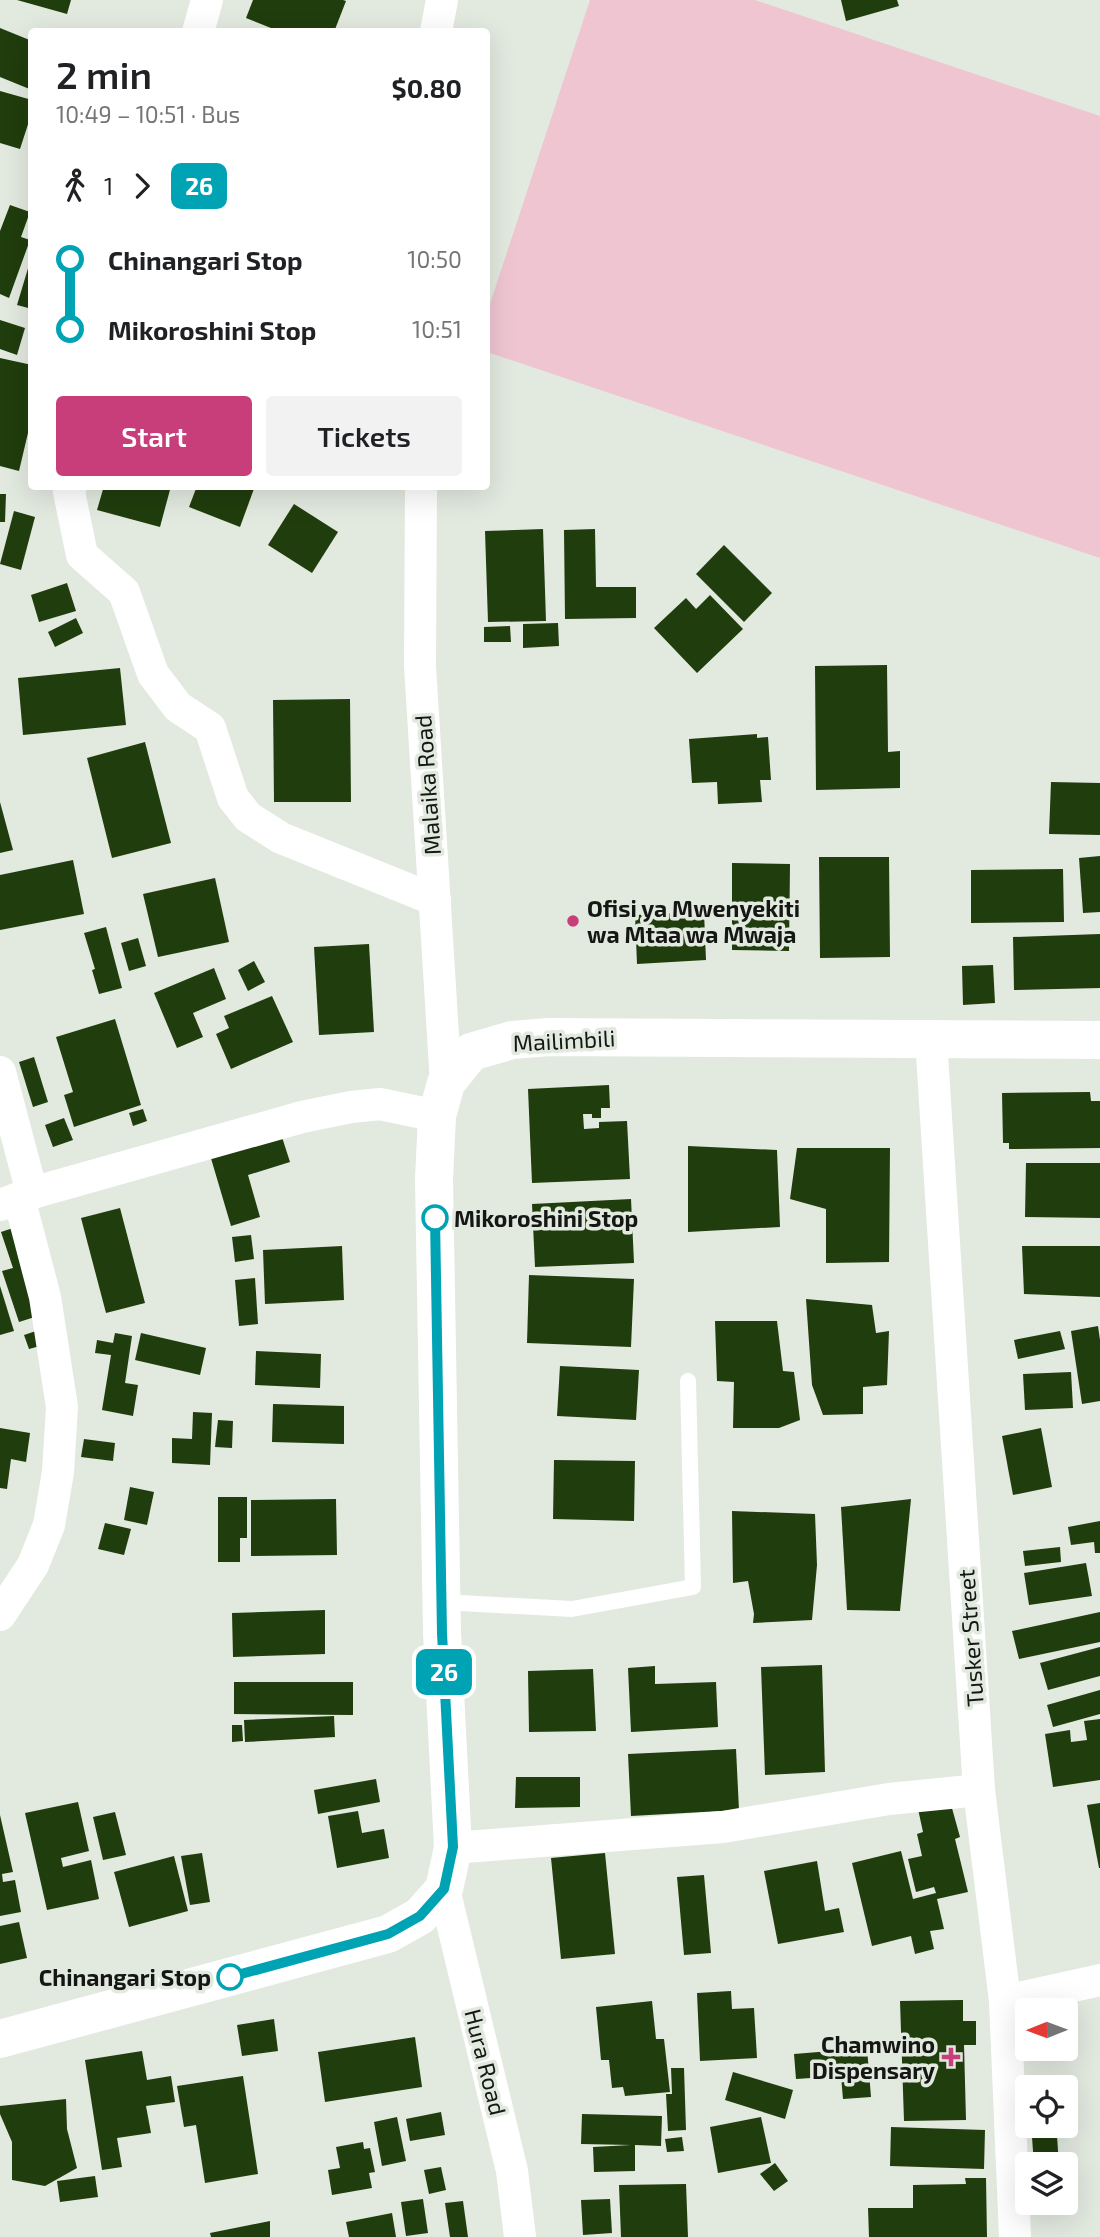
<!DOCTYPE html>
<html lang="en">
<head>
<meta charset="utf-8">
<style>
	:root { --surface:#fff; --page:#f2f2f2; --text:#202124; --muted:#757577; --accent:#c73e7a }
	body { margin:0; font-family:"Exo 2",sans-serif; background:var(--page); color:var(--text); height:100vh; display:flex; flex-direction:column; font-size:26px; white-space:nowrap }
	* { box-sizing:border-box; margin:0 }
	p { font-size:23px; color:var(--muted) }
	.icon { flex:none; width:38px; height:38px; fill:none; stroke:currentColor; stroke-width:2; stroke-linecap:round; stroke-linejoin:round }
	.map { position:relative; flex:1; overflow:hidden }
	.details { position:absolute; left:28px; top:28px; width:462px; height:462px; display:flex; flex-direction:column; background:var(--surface); border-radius:7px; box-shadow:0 7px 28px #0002 }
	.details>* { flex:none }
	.badge { padding:0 14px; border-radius:10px; font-size:24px; line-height:46px }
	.needle { width:46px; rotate:269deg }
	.tools { position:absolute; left:1015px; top:1998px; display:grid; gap:14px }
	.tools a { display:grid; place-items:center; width:63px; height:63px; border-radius:7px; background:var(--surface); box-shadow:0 7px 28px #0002; font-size:35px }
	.map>.badge { position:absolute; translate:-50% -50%; box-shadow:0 0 0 4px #fff }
	.legs { display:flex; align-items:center; gap:10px; height:77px; padding:0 28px; font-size:23px }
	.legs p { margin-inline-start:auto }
	.head { display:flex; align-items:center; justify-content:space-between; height:119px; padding:0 28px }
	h1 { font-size:38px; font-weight:600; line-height:52px }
	.action { display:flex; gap:14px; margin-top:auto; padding:14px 28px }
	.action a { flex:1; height:80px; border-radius:7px; background:var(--accent); color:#fff; font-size:28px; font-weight:600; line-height:80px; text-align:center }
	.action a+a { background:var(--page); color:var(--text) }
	ul { padding:0 28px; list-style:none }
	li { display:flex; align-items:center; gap:24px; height:70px; font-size:26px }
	li i { display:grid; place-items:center; width:10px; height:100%; margin:0 9px; background:currentColor }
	li i::after { content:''; width:18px; height:18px; margin:-9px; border:5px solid; border-radius:50%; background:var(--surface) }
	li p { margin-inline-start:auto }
	li:first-child i { background:linear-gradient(#0000 50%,currentColor 0) }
	li:last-child i { background:linear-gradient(currentColor 50%,#0000 0) }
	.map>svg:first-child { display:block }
	.green { fill:#efc5d2 }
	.building { fill:#203d0d }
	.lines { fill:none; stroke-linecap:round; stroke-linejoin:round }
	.lane { stroke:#fff; stroke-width:16 }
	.street { stroke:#fff; stroke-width:32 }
	.secondary { stroke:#fff; stroke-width:38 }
	.line-1-casing { stroke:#fff; stroke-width:16 }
	.line-1 { stroke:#00a3b4; stroke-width:10 }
	.poi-dot { fill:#c73e7a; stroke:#e2e9df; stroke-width:2.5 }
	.stop-1-dot { fill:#fff; stroke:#00a3b4; stroke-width:3.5 }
	.labels { text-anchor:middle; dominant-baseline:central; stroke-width:7; stroke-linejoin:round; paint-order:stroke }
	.street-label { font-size:23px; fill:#151714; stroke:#e2e9df }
	.poi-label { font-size:23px; font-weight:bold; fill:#151714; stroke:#e2e9df; text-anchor:start }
	.stop-label { font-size:23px; font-weight:bold; fill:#151714; stroke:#e2e9df; text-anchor:start }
</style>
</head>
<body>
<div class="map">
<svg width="1100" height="2237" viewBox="0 0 1100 2237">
	<rect width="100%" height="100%" fill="#e2e9df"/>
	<!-- green -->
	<path class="green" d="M590 0H755L1100 116V558L487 352V313Z"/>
	<!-- building -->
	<g class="building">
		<path d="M17 0H71L67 14Z"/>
		<path d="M253 0H343L346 1 334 32H281L246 18Z"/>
		<path d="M841 0H897L899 6 846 21Z"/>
		<path d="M0 28 32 41V90L0 77Z"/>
		<path d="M0 91 32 100V112L20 149 0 143Z"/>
		<path d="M10 205 30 212 21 237 30 240 9 298 0 294V231Z"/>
		<path d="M32 255V309L17 305Z"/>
		<path d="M0 320 25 328 17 355 0 349Z"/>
		<path d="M0 358 32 365V416L19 471 0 466Z"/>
		<path d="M104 486H171L160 527 97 510Z"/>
		<path d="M197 486H255L240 527 189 507Z"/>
		<path d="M0 494H6L5 522H0Z"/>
		<path d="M294 504 338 532 312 573 268 545Z"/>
		<path d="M14 511 35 517 21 570 0 564Z"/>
		<path d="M543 529 546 621 488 622 485 531Z"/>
		<path d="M595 529 596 587H636V618L565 619 564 530Z"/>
		<path d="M724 545 772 593 744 622 696 574Z"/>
		<path d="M67 583 76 611 39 622 31 595Z"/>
		<path d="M710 595 743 629 697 673 654 628 686 598 696 609Z"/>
		<path d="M76 618 83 633 55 647 48 632Z"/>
		<path d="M558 623 559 646 523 648V624Z"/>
		<path d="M510 626 511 642H484V627Z"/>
		<path d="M887 665 888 752 900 751V788L816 790 815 666Z"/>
		<path d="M120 668 126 725 23 735 18 678Z"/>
		<path d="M350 699 351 802H274L273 700Z"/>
		<path d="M757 734V738L768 737 771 780H760L762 802 718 804 717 782 692 783 689 739Z"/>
		<path d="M145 742 171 843 112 858 87 758Z"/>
		<path d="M1051 782 1100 783V835L1049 834Z"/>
		<path d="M0 802 13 850 0 853Z"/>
		<path d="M1100 856V912L1083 913 1079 858Z"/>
		<path d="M819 857H889L890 957 820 958Z"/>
		<path d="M73 860 84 914 0 930V875Z"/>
		<path d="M732 863 790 864 789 951 732 950Z"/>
		<path d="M1063 869 1064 922 971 923V870Z"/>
		<path d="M215 878 229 942 158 957 143 894Z"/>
		<path d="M704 912 706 960 637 964 635 915Z"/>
		<path d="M106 927 122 988 99 994 92 970 95 969 84 933Z"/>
		<path d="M1100 934V988L1014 990 1013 937Z"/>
		<path d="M138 938 146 966 129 971 121 943Z"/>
		<path d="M369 944 374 1032 319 1035 314 947Z"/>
		<path d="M254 961 265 982 248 991 238 970Z"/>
		<path d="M993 965 995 1003 963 1005 962 966Z"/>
		<path d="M214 968 226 999 193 1013 203 1037 177 1048 154 993Z"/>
		<path d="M272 996 293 1042 231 1069 216 1034 229 1028 224 1016Z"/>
		<path d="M115 1019 141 1105 74 1127 64 1095 73 1092 56 1037Z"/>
		<path d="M34 1057 48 1102 33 1107 19 1062Z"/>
		<path d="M609 1085 610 1108H601V1118H592V1114H583L584 1129 599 1128V1122L627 1121 630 1179 532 1183 528 1089Z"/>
		<path d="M1090 1092 1091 1101H1100V1148L1009 1149V1143H1003L1002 1093Z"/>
		<path d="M143 1109 147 1121 133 1126 129 1113Z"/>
		<path d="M64 1118 73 1140 53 1147 45 1125Z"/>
		<path d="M281 1134 290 1162 248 1175 260 1217 231 1226 210 1155Z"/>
		<path d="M688 1146 777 1150 780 1227 688 1232Z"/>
		<path d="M797 1148H890L889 1262 826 1263V1209L790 1199Z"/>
		<path d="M1026 1163H1100V1218L1025 1217Z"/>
		<path d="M631 1199 634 1263 535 1267 532 1204Z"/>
		<path d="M120 1208 145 1303 106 1313 81 1218Z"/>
		<path d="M13 1228 41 1315 19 1322 2 1271 13 1268 1 1232Z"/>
		<path d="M251 1235 254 1259 235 1262 232 1237Z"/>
		<path d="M342 1246 344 1300 265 1304 263 1250Z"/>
		<path d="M1022 1246H1100V1297L1024 1294Z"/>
		<path d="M529 1275 634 1279 631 1347 527 1343Z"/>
		<path d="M255 1278 258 1324 239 1326 235 1280Z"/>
		<path d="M0 1286 14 1331 0 1335Z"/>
		<path d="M806 1299 872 1305 876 1333 889 1331 887 1385 863 1387V1414L823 1415 812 1385Z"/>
		<path d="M715 1321H777L783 1371 794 1372 800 1420 779 1428H733L734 1382 717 1381Z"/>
		<path d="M1098 1326 1100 1340V1401L1082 1404 1071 1331Z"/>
		<path d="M36 1331 40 1346 29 1349 24 1335Z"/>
		<path d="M1060 1331 1065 1349 1018 1359 1014 1340Z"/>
		<path d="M115 1333 132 1336 125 1383 138 1385 133 1416 102 1410 111 1355 95 1353 97 1340 113 1343Z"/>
		<path d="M141 1333 206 1348 200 1375 135 1360Z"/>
		<path d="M256 1351 321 1354 320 1388 255 1385Z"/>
		<path d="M560 1366 639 1370 636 1420 557 1416Z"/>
		<path d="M1071 1372 1073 1408 1025 1410 1023 1374Z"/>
		<path d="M273 1404 344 1406V1444L272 1442Z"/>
		<path d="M193 1412 212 1413 210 1465 172 1463V1438L192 1439Z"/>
		<path d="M218 1420 233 1421 232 1448 215 1447Z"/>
		<path d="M0 1428 30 1433 26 1462 11 1459 7 1489 0 1488Z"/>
		<path d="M1041 1428 1052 1487 1013 1495 1002 1436Z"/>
		<path d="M84 1439 115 1443 113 1461 81 1457Z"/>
		<path d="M554 1460 635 1461 634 1521 553 1519Z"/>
		<path d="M130 1487 154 1492 147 1525 124 1520Z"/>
		<path d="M218 1497H247V1538H240V1562H218Z"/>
		<path d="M336 1499 337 1555 251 1556V1500Z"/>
		<path d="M911 1499 900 1611 847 1610 841 1507Z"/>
		<path d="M732 1511 815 1514 817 1565 812 1620 753 1623 754 1614 748 1581 733 1583Z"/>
		<path d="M1100 1521V1553H1095L1094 1542 1071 1545 1068 1527Z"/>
		<path d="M105 1523 131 1529 124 1555 98 1549Z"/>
		<path d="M1060 1547 1061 1562 1025 1566 1023 1551Z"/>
		<path d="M1086 1563 1092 1596 1029 1605 1024 1573Z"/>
		<path d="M325 1610V1654L233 1657 232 1613Z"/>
		<path d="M1100 1612V1642L1019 1659 1012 1631Z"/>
		<path d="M1100 1647V1676L1048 1690 1040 1663Z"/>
		<path d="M822 1665 825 1772 765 1775 761 1667Z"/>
		<path d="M655 1666V1684L716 1682 718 1727 631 1732 628 1668Z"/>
		<path d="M593 1669 596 1731 529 1732 528 1671Z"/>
		<path d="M234 1682H353V1715L234 1714Z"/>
		<path d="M1100 1690V1714L1053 1727 1047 1705Z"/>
		<path d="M334 1716 335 1737 245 1742 244 1720Z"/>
		<path d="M1100 1719V1780L1053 1787 1045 1734 1070 1730 1071 1742 1087 1740 1084 1721Z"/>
		<path d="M232 1725H242L243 1741 232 1742Z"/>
		<path d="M736 1749 739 1810 631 1816 628 1754Z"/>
		<path d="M516 1777H580V1807L515 1808Z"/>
		<path d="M376 1779 380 1802 318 1814 314 1790Z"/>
		<path d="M950 1801 960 1837 955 1839 968 1892 937 1899 944 1929 930 1931 934 1949 915 1954 911 1936 872 1946 852 1863 901 1851 913 1899 936 1893 934 1887 916 1892 908 1859 922 1856 917 1834 923 1832 918 1809Z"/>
		<path d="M78 1802 89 1851 61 1858 63 1867 91 1860 99 1899 47 1910 25 1813Z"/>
		<path d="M1100 1803V1868H1099L1087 1805Z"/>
		<path d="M358 1811 362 1833 384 1829 389 1858 337 1868 328 1816Z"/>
		<path d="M115 1812 126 1855 103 1860 93 1817Z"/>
		<path d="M0 1815 13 1872 2 1874 3 1882 15 1880 21 1912 0 1916Z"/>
		<path d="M202 1853 210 1902 190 1905 181 1856Z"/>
		<path d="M605 1853 615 1954 561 1959 551 1858Z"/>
		<path d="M174 1856 188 1911 129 1927 114 1872Z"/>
		<path d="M817 1861 825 1911 839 1908 844 1932 778 1944 764 1871Z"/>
		<path d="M704 1875 711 1953 684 1955 677 1877Z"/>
		<path d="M19 1922 27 1958 0 1964V1926Z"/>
		<path d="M731 1991 732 2009 754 2008 757 2058 700 2061 697 1993Z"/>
		<path d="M963 2000V2021H976V2045H964L966 2120 904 2121 900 2001Z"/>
		<path d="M652 2001 656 2039H664L670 2092 625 2096 623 2087 612 2088 609 2060H601L596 2007Z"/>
		<path d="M274 2019 278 2051 242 2056 237 2025Z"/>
		<path d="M415 2037 422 2087 325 2102 318 2052Z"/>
		<path d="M867 2048 871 2097 843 2099 841 2076 796 2079 794 2054Z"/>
		<path d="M142 2051 147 2080 171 2076 175 2102 146 2106 151 2133 117 2138 122 2167 102 2170 85 2060Z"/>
		<path d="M671 2068H684L686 2130 668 2131 666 2094H672Z"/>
		<path d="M733 2072 793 2090 785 2119 725 2100Z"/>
		<path d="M243 2076 258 2174 205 2183 196 2125 184 2127 177 2086Z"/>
		<path d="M66 2099 67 2129 77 2168 45 2186 12 2180V2142L0 2114V2106Z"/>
		<path d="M441 2112 445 2135 410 2141 406 2119Z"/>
		<path d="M582 2114 662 2116 661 2146 635 2145V2171L594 2172 593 2147 631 2145 581 2144Z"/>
		<path d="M397 2117 406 2161 382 2166 374 2122Z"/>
		<path d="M761 2117 771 2163 718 2173 710 2127Z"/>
		<path d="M891 2127 985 2130 984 2169 890 2166Z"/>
		<path d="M1057 2136 1059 2165H1034L1032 2137Z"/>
		<path d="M682 2137 684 2151 667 2152 665 2139Z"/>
		<path d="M363 2142 364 2149 370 2148 375 2172 369 2173 372 2188 332 2195 328 2170 340 2168 336 2147Z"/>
		<path d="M775 2163 788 2181 774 2191 760 2174Z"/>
		<path d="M441 2167 446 2190 429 2194 424 2170Z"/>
		<path d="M95 2176 98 2197 60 2202 57 2181Z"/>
		<path d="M965 2178H986L987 2237H869L868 2208H913V2185L966 2184Z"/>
		<path d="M686 2184 688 2237H621L619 2185Z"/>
		<path d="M423 2199 428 2233 406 2236 401 2202Z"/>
		<path d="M610 2199 612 2233 583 2235 581 2200Z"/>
		<path d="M463 2201 468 2237H450L445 2203Z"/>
		<path d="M392 2213 396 2237H349L346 2222Z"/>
		<path d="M270 2221V2237H211L210 2233Z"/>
	</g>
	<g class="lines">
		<!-- lane -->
		<path class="lane" d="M442 1602 572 1609 693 1587 688 1381"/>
		<!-- street -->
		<g class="street">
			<path d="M198 32 207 0"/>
			<path d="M436 32 442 0"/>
			<path d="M71 486 69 492 82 555 124 592 153 674 178 707 210 728 233 798 248 817 281 838 435 900"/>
			<path d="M421 486 420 666 446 1083"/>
			<path d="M931 1039 979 1790 1005 2001 1015 2237"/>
			<path d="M0 1072 32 1193"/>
			<path d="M0 1205 32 1193 302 1117 351 1107 380 1104 437 1116"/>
			<path d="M0 1615 33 1565 49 1525 58 1472 62 1407 45 1297 19 1198"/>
			<path d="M453 1848 723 1827 889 1799 979 1790"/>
			<path d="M444 1889 512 2171 520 2237"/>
			<path d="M1005 2001 1100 1980"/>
		</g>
		<!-- secondary -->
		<path class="secondary" d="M0 2039 388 1934 420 1916 444 1889 453 1848 442 1633 434 1179 437 1116 446 1083 471 1052 512 1040 549 1037 1100 1040"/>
	</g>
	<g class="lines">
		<defs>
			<path id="line-1" d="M230 1977 388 1934 420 1916 444 1889 453 1847 442 1633 435 1218"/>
		</defs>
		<!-- line-1 casing -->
		<use href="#line-1" class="line-1-casing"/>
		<!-- line-1 -->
		<use href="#line-1" class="line-1"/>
	</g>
	<!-- markers -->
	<g class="poi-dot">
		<circle cx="573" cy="921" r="7"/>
		<path d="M947.5 2046.5h7v7h7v7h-7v7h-7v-7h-7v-7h7z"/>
	</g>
	<g class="stop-1-dot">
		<circle cx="435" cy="1218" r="12"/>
		<circle cx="230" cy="1977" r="12"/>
	</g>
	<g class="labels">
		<!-- street labels -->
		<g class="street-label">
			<text transform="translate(427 785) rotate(-94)">Malaika Road</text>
			<text transform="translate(564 1040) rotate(-3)">Mailimbili</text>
			<text transform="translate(970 1638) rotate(-94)">Tusker Street</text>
			<text transform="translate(486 2062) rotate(76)">Hura Road</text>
		</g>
		<!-- poi labels -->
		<g class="poi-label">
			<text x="587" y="908">Ofisi ya Mwenyekiti<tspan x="587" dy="26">wa Mtaa wa Mwaja</tspan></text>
			<text x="935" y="2044" text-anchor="end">Chamwino<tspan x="935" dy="26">Dispensary</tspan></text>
		</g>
		<!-- stop labels -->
		<g class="stop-label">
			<text x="454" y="1218">Mikoroshini Stop</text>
			<text x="211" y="1977" text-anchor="end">Chinangari Stop</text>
		</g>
	</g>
</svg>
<div class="tools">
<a><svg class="needle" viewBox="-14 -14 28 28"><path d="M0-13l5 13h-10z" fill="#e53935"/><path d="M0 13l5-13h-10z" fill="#757577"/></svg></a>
<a><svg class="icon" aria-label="locate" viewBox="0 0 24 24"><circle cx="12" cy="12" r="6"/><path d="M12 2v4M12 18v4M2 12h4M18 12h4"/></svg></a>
<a><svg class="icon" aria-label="layers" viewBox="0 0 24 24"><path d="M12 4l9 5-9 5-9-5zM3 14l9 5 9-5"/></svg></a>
</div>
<b class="badge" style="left:444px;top:1672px;background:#00a3b4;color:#fff">26</b>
<section class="details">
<div class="head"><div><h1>2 min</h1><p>10:49 – 10:51 · Bus</p></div><b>$0.80</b></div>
<div class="legs"><svg class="icon" aria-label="walk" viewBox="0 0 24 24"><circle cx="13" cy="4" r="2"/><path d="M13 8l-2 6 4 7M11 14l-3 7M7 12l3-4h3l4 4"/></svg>1<svg class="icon" aria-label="forward" viewBox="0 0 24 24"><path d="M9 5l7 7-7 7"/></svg><b class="badge" style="background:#00a3b4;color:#fff">26</b></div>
<ul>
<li><i style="color:#00a3b4"></i><b>Chinangari Stop</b><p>10:50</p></li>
<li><i style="color:#00a3b4"></i><b>Mikoroshini Stop</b><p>10:51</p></li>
</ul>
<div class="action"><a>Start</a><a>Tickets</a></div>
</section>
</div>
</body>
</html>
